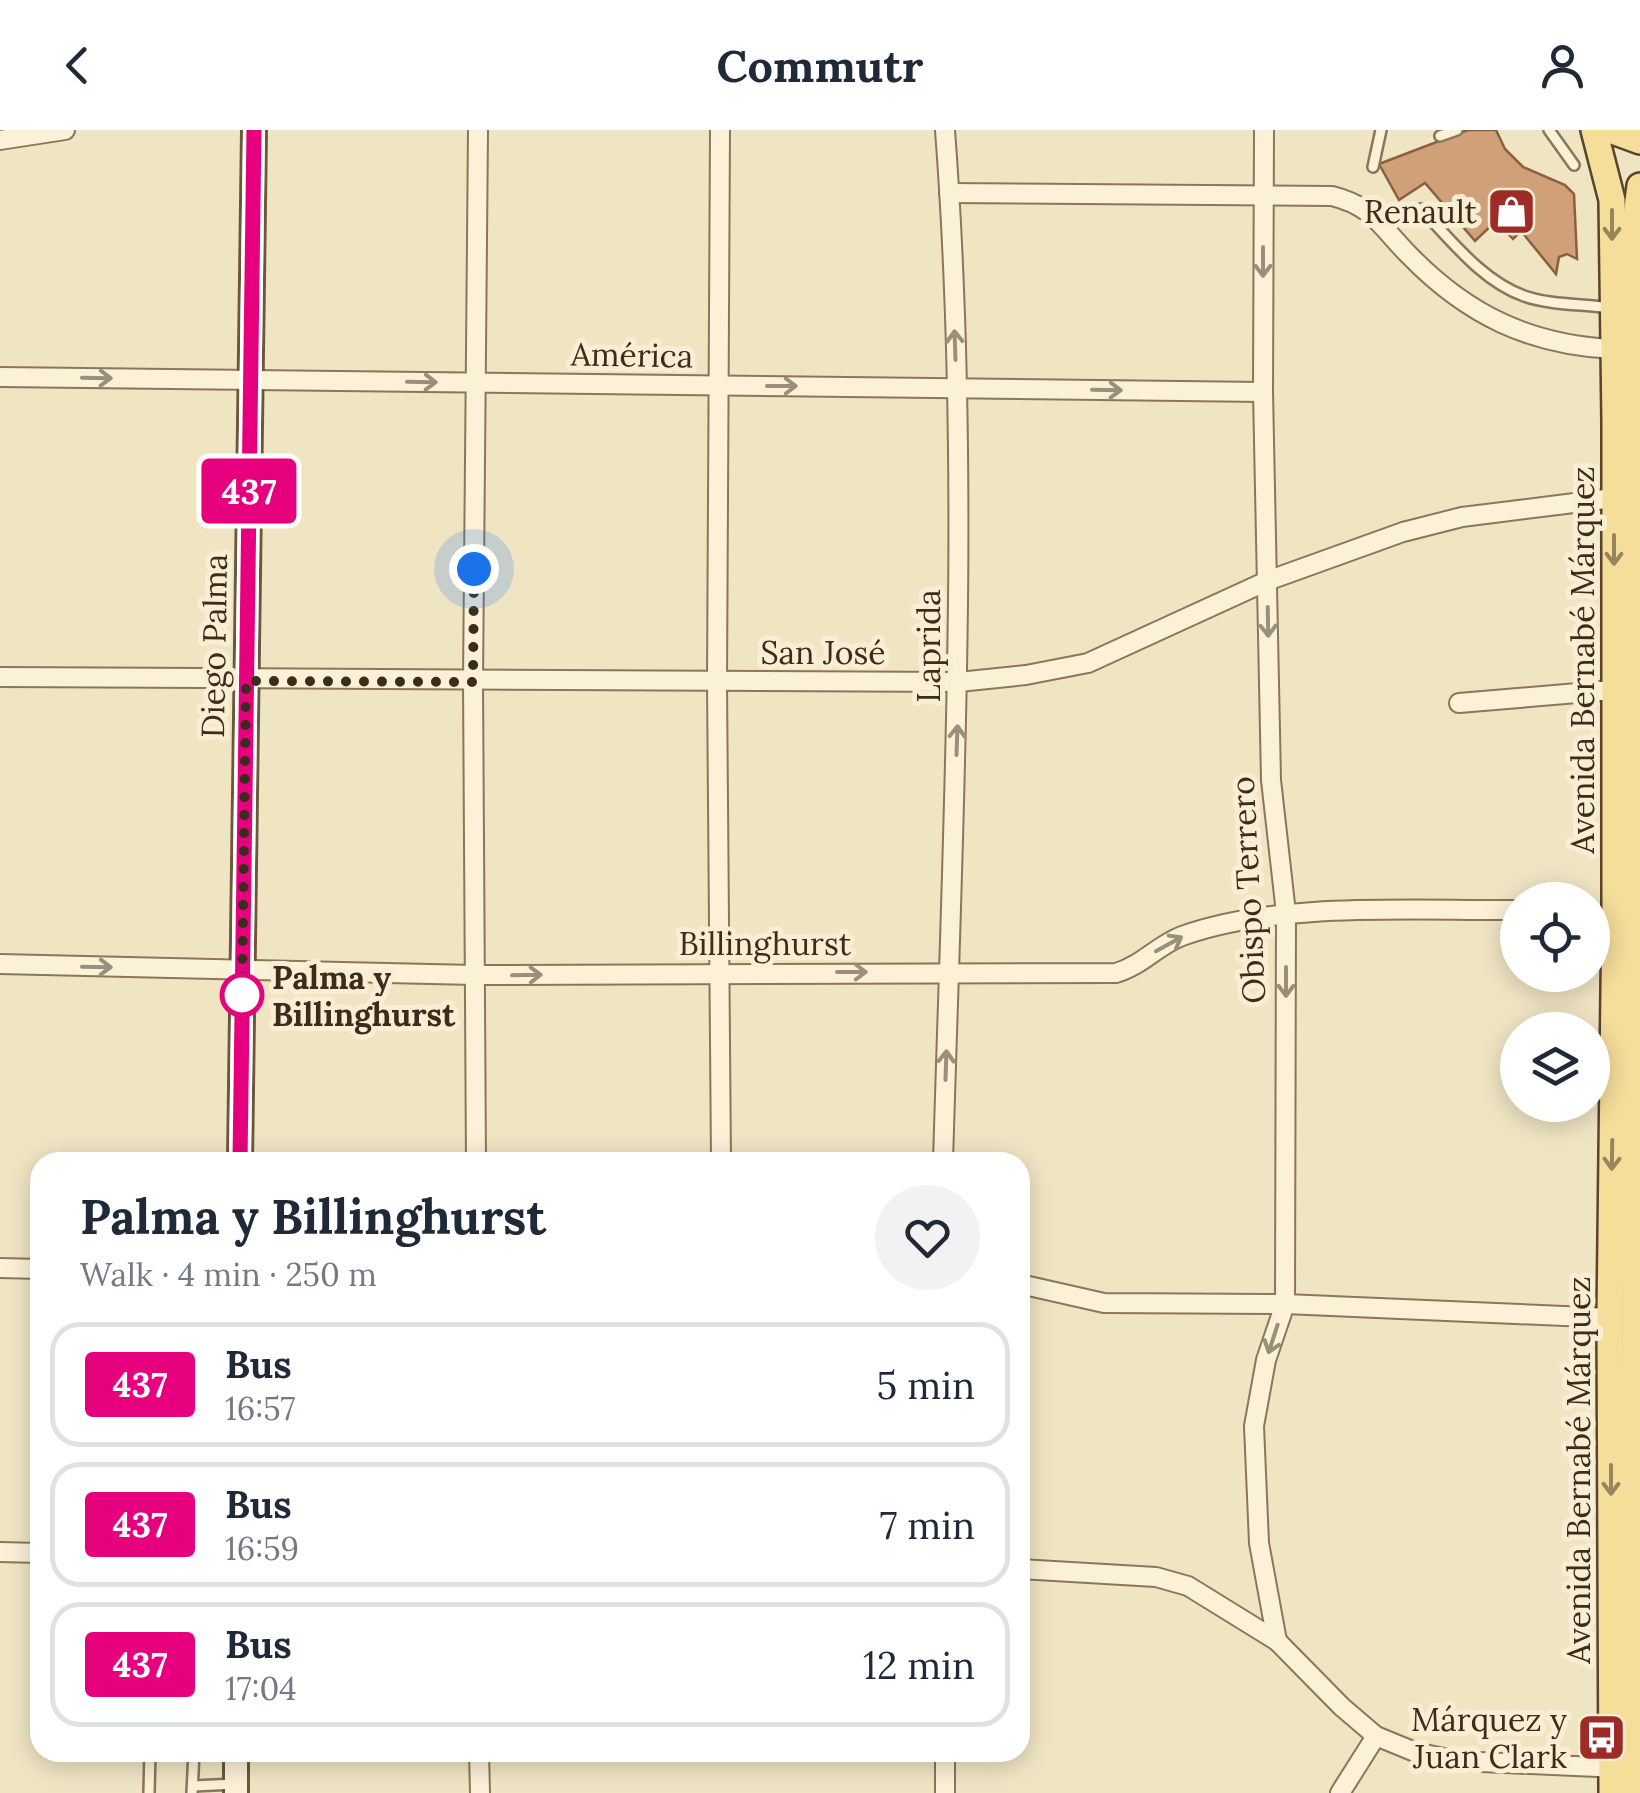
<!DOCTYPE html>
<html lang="en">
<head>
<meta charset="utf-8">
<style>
	:root { --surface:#fff; --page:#f2f2f3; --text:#1f2937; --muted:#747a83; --line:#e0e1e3 }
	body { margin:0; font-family:Lora,serif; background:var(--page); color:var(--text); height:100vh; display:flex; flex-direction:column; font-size:38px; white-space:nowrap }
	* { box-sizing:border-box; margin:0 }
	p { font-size:32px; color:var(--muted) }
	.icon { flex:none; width:55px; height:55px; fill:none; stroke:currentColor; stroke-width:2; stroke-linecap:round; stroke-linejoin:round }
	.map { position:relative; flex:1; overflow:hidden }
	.drawer { position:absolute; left:30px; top:1022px; width:1000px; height:610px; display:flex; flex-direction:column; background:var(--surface); border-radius:30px; box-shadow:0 5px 25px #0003 }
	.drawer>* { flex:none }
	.badge { padding:0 20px; border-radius:8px; font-size:35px; line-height:65px }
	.buttons { position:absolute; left:1500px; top:752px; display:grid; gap:20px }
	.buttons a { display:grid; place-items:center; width:110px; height:110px; border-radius:50%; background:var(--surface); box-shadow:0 5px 25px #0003; font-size:50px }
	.you { position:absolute; width:50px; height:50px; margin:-25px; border:8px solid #fff; border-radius:50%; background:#1a73e8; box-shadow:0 0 0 15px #1a73e833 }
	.map>.badge { position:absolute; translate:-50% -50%; box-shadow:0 0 0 5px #fff }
	.round { display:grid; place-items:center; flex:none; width:105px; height:105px; border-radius:52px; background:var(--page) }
	.overview { display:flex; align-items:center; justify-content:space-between; height:170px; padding:0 50px }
	h1 { font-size:48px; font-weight:700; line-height:75px }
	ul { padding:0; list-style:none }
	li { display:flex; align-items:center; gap:30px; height:125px; margin:0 20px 15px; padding:0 30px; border:5px solid var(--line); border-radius:30px }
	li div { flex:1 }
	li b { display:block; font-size:38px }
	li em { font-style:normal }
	li .badge { min-width:110px; font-weight:700; text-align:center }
	header { display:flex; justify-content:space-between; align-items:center; height:130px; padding:0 50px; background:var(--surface); font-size:45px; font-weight:700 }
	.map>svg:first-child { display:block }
	.building { fill:#d0a178; stroke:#8c603e; stroke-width:2.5 }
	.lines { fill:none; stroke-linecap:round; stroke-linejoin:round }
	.service-casing { stroke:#8b7659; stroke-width:14 }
	.minor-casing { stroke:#8b7659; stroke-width:22 }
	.secondary-casing { stroke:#6d573c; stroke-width:28 }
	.primary-casing { stroke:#59442d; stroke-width:30 }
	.service { stroke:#faf1d7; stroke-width:9 }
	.minor { stroke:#faf1d7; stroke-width:18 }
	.secondary { stroke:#faf1d7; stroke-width:22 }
	.primary { stroke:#f5dd9a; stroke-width:25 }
	.oneway { stroke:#98855c }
	.oneway2 { stroke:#9a8f7a }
	.line-casing { stroke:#fff; stroke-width:22 }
	.line { stroke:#e6007e; stroke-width:15 }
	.walk { stroke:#3b2d1e; stroke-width:10; stroke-dasharray:0 18 }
	.stop-dot { fill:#fff; stroke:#e6007e; stroke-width:5 }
	.labels { text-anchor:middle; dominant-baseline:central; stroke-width:10; stroke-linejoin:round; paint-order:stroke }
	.poi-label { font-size:32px; fill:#3b2d1e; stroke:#f7eed3; text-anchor:end }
	.street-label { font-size:32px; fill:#3b2d1e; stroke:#f7eed3 }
	.stop-label { font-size:32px; font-weight:bold; fill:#3b2d1e; stroke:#f7eed3; text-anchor:start }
</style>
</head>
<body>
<header><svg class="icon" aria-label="back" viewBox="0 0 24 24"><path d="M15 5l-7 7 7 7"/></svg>Commutr<svg class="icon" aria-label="person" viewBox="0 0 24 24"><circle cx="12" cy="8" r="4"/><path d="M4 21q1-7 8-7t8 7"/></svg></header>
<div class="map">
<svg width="1640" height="1663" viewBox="0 0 1640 1663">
	<rect width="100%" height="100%" fill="#f0e5c3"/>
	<!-- building -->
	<path class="building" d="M1468 0H1496L1505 19 1523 37 1565 55 1574 64 1577 129 1567 124 1559 127 1556 144 1521 101 1513 109 1496 91 1475 111 1425 53 1399 70 1379 34Z"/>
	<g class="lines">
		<defs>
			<g id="service">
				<path d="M1549 0 1574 35"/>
				<path d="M1440 6 1457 0"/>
				<path d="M1373 37 1381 0"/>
				<path d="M1421 79C1451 110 1482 151 1524 166 1550 175 1582 174 1610 178"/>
				<path d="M193 1656 235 1654"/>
				<path d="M149 1663 150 1622"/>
				<path d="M192 1663 194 1622"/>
			</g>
			<g id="minor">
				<path d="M720 0 717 552 721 1032"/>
				<path d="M1264 0 1263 262 1271 650 1286 783 1285 1174 1266 1230 1254 1296 1259 1413 1277 1511"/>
				<path d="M0 10 65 0"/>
				<path d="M949 63 1332 66C1373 76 1381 97 1409 125 1467 185 1530 215 1613 219"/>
				<path d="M0 247 1263 262"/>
				<path d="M0 547 959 552 1026 545 1088 533 1267 451 1403 402 1462 387 1614 368"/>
				<path d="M1459 573 1613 560"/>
				<path d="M0 834 475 845 1116 843C1141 836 1158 815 1182 806 1280 771 1414 781 1518 780"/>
				<path d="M476 1032 473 551 478 0"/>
				<path d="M943 1032C953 688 971 344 945 0"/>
				<path d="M0 1138 40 1139"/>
				<path d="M1020 1154 1104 1173 1285 1174 1610 1188"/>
				<path d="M0 1422 40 1423"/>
				<path d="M1020 1439 1156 1447 1188 1456 1277 1511 1342 1577 1376 1606 1415 1622 1458 1631 1620 1638"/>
				<path d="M479 1622 480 1663"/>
				<path d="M945 1622V1663"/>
				<path d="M1340 1663 1376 1606"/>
			</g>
			<g id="secondary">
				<path d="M240 1032 254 0"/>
				<path d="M236 1622V1663"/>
			</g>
			<g id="primary">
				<path d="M1594 0 1612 70 1615 292V778L1610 1188 1612 1663"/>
				<path d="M1610 0 1640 11"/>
				<path d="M1634 1663 1636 86 1640 56"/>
			</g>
		</defs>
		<!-- service casing -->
		<use href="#service" class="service-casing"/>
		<!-- minor casing -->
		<use href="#minor" class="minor-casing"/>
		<!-- secondary casing -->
		<use href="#secondary" class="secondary-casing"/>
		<!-- primary casing -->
		<use href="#primary" class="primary-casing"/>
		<!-- service -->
		<use href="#service" class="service"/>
		<!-- minor -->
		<use href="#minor" class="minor"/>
		<!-- secondary -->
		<use href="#secondary" class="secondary"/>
		<!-- primary -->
		<use href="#primary" class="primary"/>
	</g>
	<!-- one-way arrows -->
	<defs><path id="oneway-shaft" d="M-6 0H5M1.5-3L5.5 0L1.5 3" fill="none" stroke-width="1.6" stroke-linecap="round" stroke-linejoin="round" transform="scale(2.5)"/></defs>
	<g class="oneway">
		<use href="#oneway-shaft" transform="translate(1612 95) rotate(90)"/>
		<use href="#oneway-shaft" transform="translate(1614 420) rotate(90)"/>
		<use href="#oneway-shaft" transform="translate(1612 1025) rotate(91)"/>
		<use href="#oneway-shaft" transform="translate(1611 1350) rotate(90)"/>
	</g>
	<g class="oneway2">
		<use href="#oneway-shaft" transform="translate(1263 132) rotate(90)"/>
		<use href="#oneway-shaft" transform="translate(955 215) rotate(-92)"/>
		<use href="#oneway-shaft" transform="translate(97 248) rotate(1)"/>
		<use href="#oneway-shaft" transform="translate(422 252) rotate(1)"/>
		<use href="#oneway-shaft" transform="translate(782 256)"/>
		<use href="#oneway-shaft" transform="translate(1107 260) rotate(1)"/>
		<use href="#oneway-shaft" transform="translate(1268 492) rotate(89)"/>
		<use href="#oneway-shaft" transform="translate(957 610) rotate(-88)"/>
		<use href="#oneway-shaft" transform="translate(1169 814) rotate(-29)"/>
		<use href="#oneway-shaft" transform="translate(97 837) rotate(1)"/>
		<use href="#oneway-shaft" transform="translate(852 842)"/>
		<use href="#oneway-shaft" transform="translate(527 845) rotate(-1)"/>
		<use href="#oneway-shaft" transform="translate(1286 852) rotate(90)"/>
		<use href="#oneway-shaft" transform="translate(946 935) rotate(-88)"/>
		<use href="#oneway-shaft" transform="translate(1273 1209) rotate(108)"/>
	</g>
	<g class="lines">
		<defs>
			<path id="line" d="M240 1032 254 0"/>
		</defs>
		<!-- line casing -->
		<use href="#line" class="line-casing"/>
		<!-- line -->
		<use href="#line" class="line"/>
		<!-- walk -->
		<path class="walk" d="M242 865 246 551 473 552 474 439"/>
	</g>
	<!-- icons -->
	<defs>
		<symbol id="shop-square" viewBox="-11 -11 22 22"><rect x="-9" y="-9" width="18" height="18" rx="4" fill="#9d2b26" stroke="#f7eed3"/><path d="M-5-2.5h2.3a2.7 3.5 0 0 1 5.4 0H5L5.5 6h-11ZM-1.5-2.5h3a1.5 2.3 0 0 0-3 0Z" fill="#fff"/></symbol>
		<symbol id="bus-square" viewBox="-11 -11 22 22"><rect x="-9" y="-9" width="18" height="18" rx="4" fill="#9d2b26" stroke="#f7eed3"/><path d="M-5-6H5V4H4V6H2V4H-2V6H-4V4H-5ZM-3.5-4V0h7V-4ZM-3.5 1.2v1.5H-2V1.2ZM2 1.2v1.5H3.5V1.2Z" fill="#fff"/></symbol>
	</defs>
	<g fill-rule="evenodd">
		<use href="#shop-square" x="1484" y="54" width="55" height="55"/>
		<use href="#bus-square" x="1574" y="1580" width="55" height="55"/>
	</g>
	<!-- markers -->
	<circle class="stop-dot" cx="242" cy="865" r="20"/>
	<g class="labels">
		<!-- poi labels -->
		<g class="poi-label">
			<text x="1477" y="81">Renault</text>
			<text x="1567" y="1589">Márquez y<tspan x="1567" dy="37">Juan Clark</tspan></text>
		</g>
		<!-- street labels -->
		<g class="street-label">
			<text transform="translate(632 225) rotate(1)">América</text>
			<text transform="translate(214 516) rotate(-89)">Diego Palma</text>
			<text transform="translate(928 516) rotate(-90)">Laprida</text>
			<text x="823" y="522">San José</text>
			<text transform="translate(1582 530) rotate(-90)">Avenida Bernabé Márquez</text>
			<text transform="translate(1248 760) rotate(-93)">Obispo Terrero</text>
			<text x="765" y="813">Billinghurst</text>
			<text transform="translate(1578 1340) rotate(-90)">Avenida Bernabé Márquez</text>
		</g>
		<!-- stop labels -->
		<g class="stop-label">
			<text x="272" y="847">Palma y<tspan x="272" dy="37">Billinghurst</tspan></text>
		</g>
	</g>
</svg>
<div class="buttons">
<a><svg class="icon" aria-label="locate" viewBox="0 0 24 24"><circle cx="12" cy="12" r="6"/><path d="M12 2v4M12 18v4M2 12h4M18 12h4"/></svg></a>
<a><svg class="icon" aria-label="layers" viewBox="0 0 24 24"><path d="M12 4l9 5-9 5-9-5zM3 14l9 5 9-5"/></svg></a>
</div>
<div class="you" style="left:474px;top:439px"></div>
<b class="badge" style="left:249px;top:361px;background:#e6007e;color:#fff">437</b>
<section class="drawer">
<div class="overview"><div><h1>Palma y Billinghurst</h1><p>Walk · 4 min · 250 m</p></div><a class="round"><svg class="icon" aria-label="heart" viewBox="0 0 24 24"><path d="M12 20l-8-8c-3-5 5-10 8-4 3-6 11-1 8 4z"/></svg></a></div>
<ul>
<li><span class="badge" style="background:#e6007e;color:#fff">437</span><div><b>Bus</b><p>16:57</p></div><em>5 min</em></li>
<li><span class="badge" style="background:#e6007e;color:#fff">437</span><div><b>Bus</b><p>16:59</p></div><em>7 min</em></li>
<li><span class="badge" style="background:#e6007e;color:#fff">437</span><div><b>Bus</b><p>17:04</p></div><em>12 min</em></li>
</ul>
</section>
</div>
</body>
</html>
